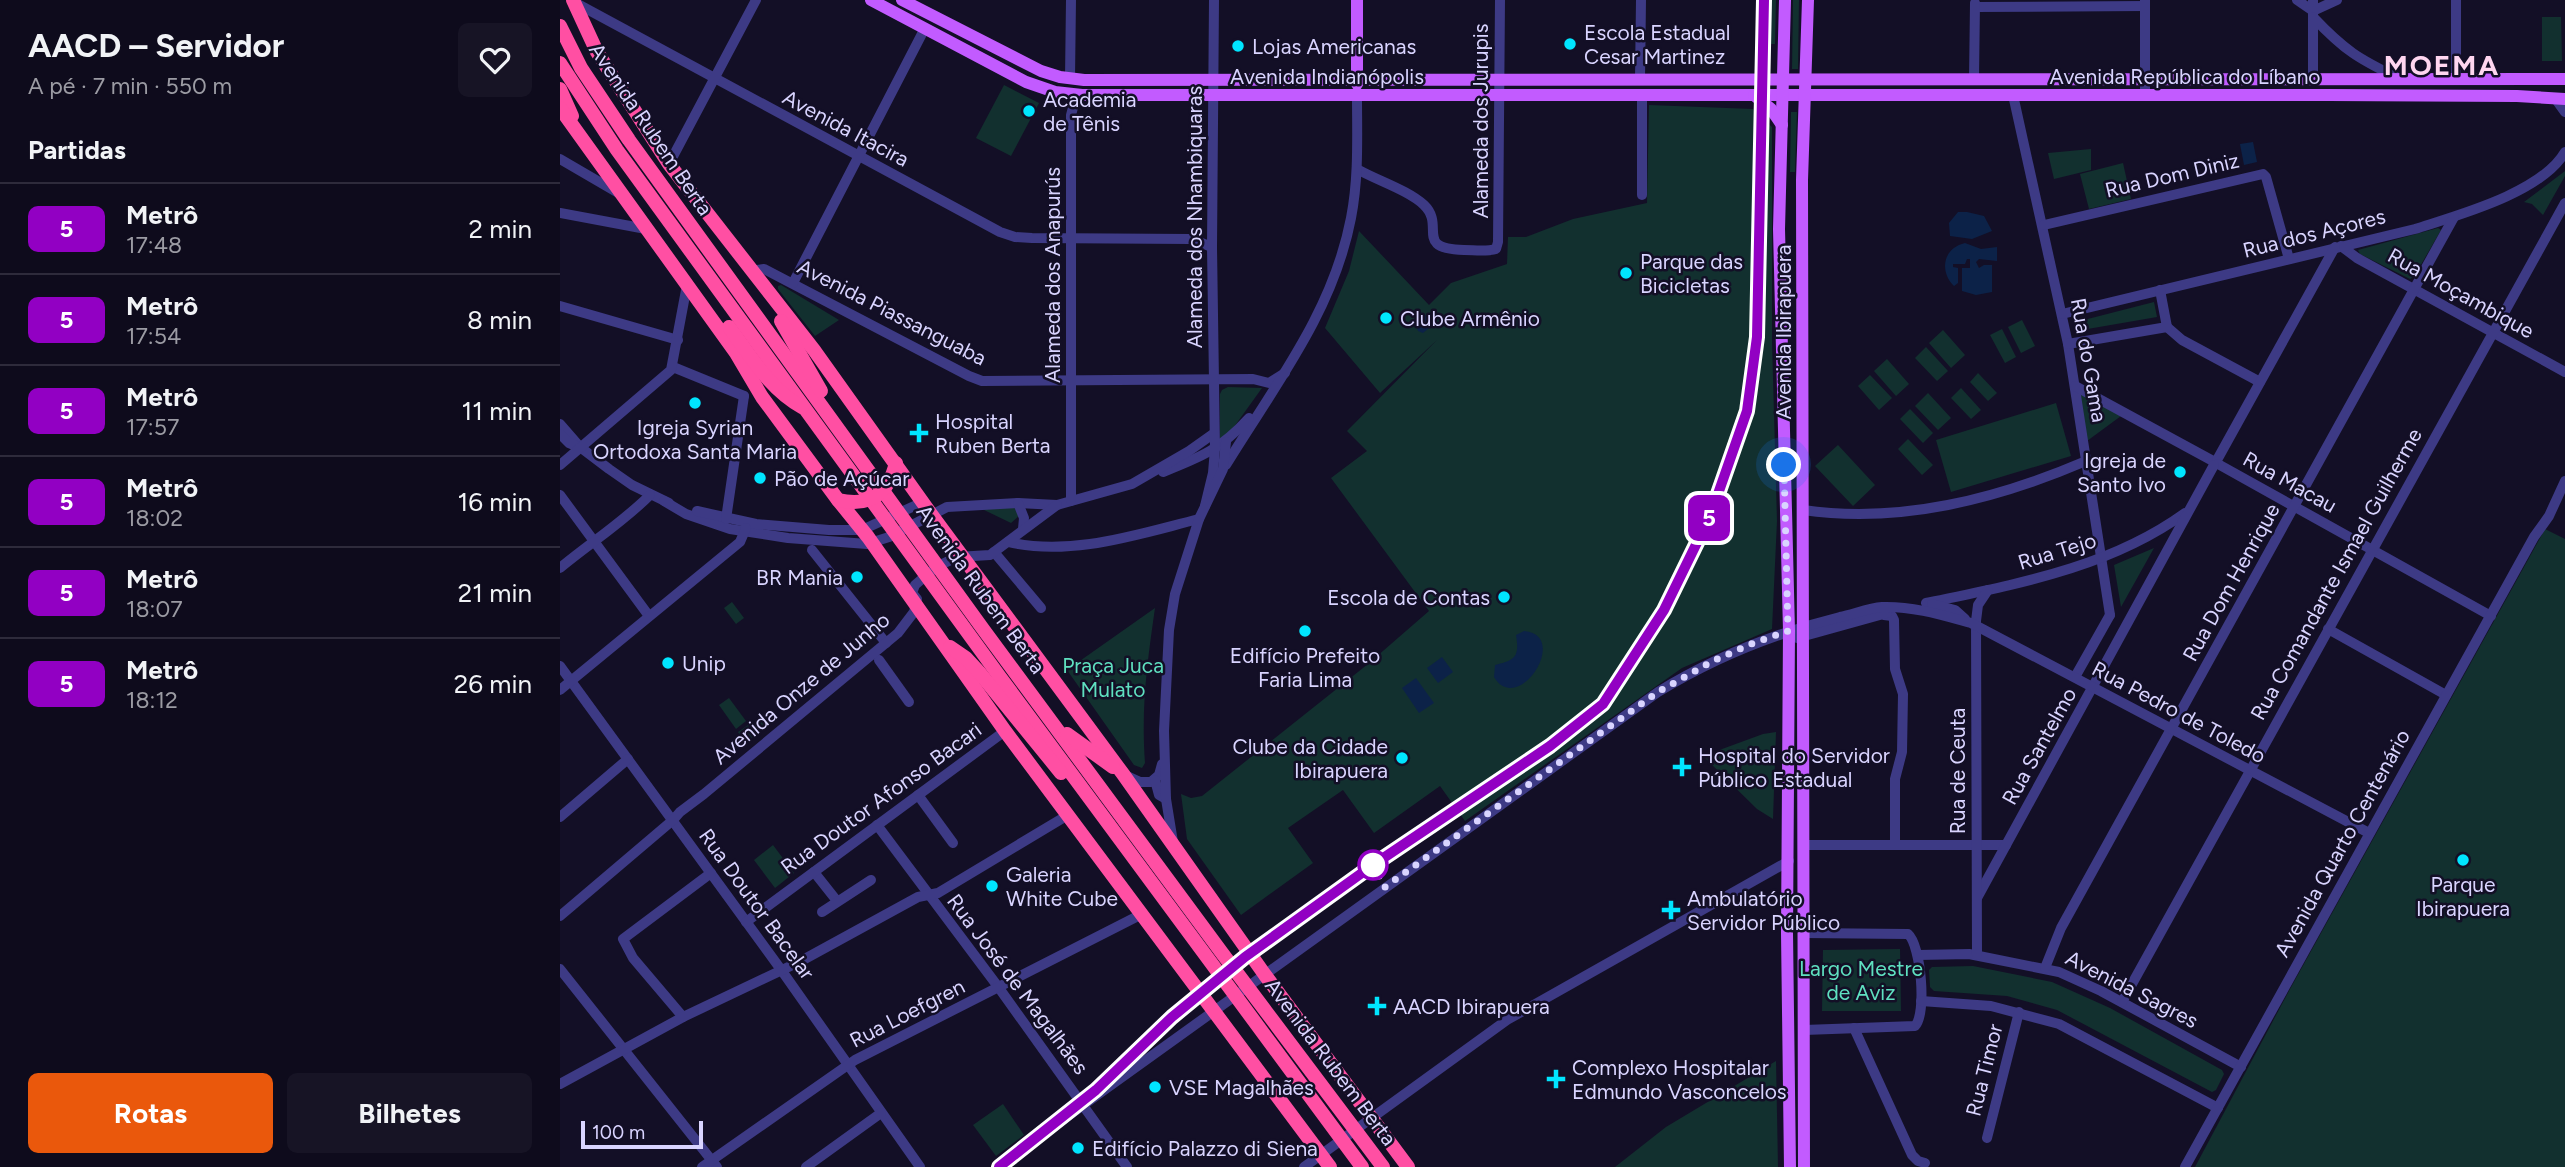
<!DOCTYPE html>
<html lang="pt">
<head>
<meta charset="utf-8">
<style>
	:root { --surface:#0e0b1c; --page:#171425; --text:#f1f3f6; --muted:#9b9ba3; --line:#2e2b3b; --accent:#ea580c }
	body { margin:0; font-family:Figtree,sans-serif; background:var(--page); color:var(--text); height:100vh; display:flex; flex-direction:column; font-size:26px; white-space:nowrap }
	* { box-sizing:border-box; margin:0 }
	p { font-size:23px; color:var(--muted) }
	.icon { flex:none; width:38px; height:38px; fill:none; stroke:currentColor; stroke-width:2; stroke-linecap:round; stroke-linejoin:round }
	.map { position:relative; flex:1; overflow:hidden }
	.side { display:flex; flex-direction:column; background:var(--surface); width:560px }
	.side>* { flex:none }
	.badge { padding:0 14px; border-radius:10px; font-size:24px; line-height:46px }
	.scale { position:absolute; left:21px; bottom:18px; width:122px; box-sizing:border-box; padding-left:7px; border:4px solid #d9d4ff; border-top:0; font-size:19px; line-height:24px; white-space:nowrap; color:#d9d4ff; -webkit-text-stroke:5px #130f26; paint-order:stroke }
	.you { position:absolute; width:35px; height:35px; margin:-18px; border:5px solid #fff; border-radius:50%; background:#1a73e8; box-shadow:0 0 0 10px #1a73e833 }
	.map>.badge { position:absolute; translate:-50% -50%; box-shadow:0 0 0 4px #fff }
	h2 { padding:0 28px; font-size:26px; line-height:63px }
	.round { display:grid; place-items:center; flex:none; width:74px; height:74px; border-radius:10px; background:var(--page) }
	.overview { display:flex; align-items:center; justify-content:space-between; height:119px; padding:0 28px }
	h1 { font-size:33px; font-weight:700; line-height:52px }
	.action { display:flex; gap:14px; margin-top:auto; padding:14px 28px }
	.action a { flex:1; height:80px; border-radius:10px; background:var(--accent); color:#fff; font-size:28px; font-weight:700; line-height:80px; text-align:center }
	.action a+a { background:var(--page); color:var(--text) }
	ul { padding:0; list-style:none }
	li { display:flex; align-items:center; gap:21px; height:91px; padding:0 28px; border-top:2px solid var(--line) }
	li div { flex:1 }
	li b { display:block; font-size:26px }
	li em { font-style:normal }
	li .badge { min-width:77px; font-weight:700; text-align:center }
	main { display:flex; flex:1; min-height:0 }
	.map>svg:first-child { display:block }
	.green { fill:#12302f }
	.water { fill:#0c2248 }
	.lines { fill:none; stroke-linecap:round; stroke-linejoin:round }
	.minor { stroke:#3d3a85; stroke-width:10 }
	.major { stroke:#c25bff; stroke-width:12 }
	.highway { stroke:#ff4fa3; stroke-width:14 }
	.line-casing { stroke:#fff; stroke-width:16 }
	.line { stroke:#9200c3; stroke-width:10 }
	.walk { stroke:#d9d4ff; stroke-width:7; stroke-dasharray:0 12.6 }
	.poi-dot { fill:#00e5ff; stroke:#130f26; stroke-width:2.5 }
	.stop-dot { fill:#fff; stroke:#9200c3; stroke-width:3.5 }
	.labels { text-anchor:middle; dominant-baseline:central; stroke-width:5; stroke-linejoin:round; paint-order:stroke }
	.poi-label { font-size:21px; fill:#d9d4ff; stroke:#130f26; text-anchor:start }
	.street-label { font-size:21px; fill:#d9d4ff; stroke:#130f26 }
	.park-label { font-size:21px; fill:#5fe0c0; stroke:#130f26 }
	.district-label { font-size:28px; font-weight:bold; letter-spacing:2px; fill:#ffd6f0; stroke:#130f26 }
</style>
</head>
<body>
<main>
<section class="side">
<div class="overview"><div><h1>AACD – Servidor</h1><p>A pé · 7 min · 550 m</p></div><a class="round"><svg class="icon" aria-label="heart" viewBox="0 0 24 24"><path d="M12 20l-8-8c-3-5 5-10 8-4 3-6 11-1 8 4z"/></svg></a></div>
<h2>Partidas</h2>
<ul>
<li><span class="badge" style="background:#9200c3;color:#fff">5</span><div><b>Metrô</b><p>17:48</p></div><em>2 min</em></li>
<li><span class="badge" style="background:#9200c3;color:#fff">5</span><div><b>Metrô</b><p>17:54</p></div><em>8 min</em></li>
<li><span class="badge" style="background:#9200c3;color:#fff">5</span><div><b>Metrô</b><p>17:57</p></div><em>11 min</em></li>
<li><span class="badge" style="background:#9200c3;color:#fff">5</span><div><b>Metrô</b><p>18:02</p></div><em>16 min</em></li>
<li><span class="badge" style="background:#9200c3;color:#fff">5</span><div><b>Metrô</b><p>18:07</p></div><em>21 min</em></li>
<li><span class="badge" style="background:#9200c3;color:#fff">5</span><div><b>Metrô</b><p>18:12</p></div><em>26 min</em></li>
</ul>
<div class="action"><a>Rotas</a><a>Bilhetes</a></div>
</section>
<div class="map">
<svg width="2005" height="1167" viewBox="0 0 2005 1167">
	<rect width="100%" height="100%" fill="#130f26"/>
	<!-- green -->
	<g class="green">
		<path d="M1205 0H1216L1215 44H1207L1208 8 1205 7Z"/>
		<path d="M1233 0H1239L1238 69H1232Z"/>
		<path d="M1982 17H2001L2002 61H1982Z"/>
		<path d="M444 85 479 103 451 156 416 138Z"/>
		<path d="M1089 105 1193 109 1212 127V342L1217 521 1212 629 1122 668 905 821 880 786 814 833 783 790 728 828 753 863 681 915 627 839 621 794 631 798 642 796 808 664 869 611 771 478 807 451 787 431 877 340 820 393 765 328 789 271 799 231 869 305 891 283 947 264 948 237H966L1013 219 1087 203Z"/>
		<path d="M1231 112H1237L1235 172H1230Z"/>
		<path d="M1531 149V170L1494 179 1488 153Z"/>
		<path d="M1563 163 1571 199 1529 209 1520 174Z"/>
		<path d="M2005 171V176L1983 215 1972 204 1964 202Z"/>
		<path d="M1878 228 1881 230 1855 275 1850 279 1800 254 1798 250Z"/>
		<path d="M221 285 279 320 255 336 218 289V286Z"/>
		<path d="M1594 302 1597 317 1516 331V322Z"/>
		<path d="M1462 320 1475 346 1461 353 1448 327Z"/>
		<path d="M1442 329 1456 357 1445 363 1430 335Z"/>
		<path d="M1383 330 1405 355 1391 368 1369 343Z"/>
		<path d="M1366 347 1388 371 1377 381 1355 358Z"/>
		<path d="M1327 359 1349 384 1336 396 1314 371Z"/>
		<path d="M1418 373 1437 393 1428 401 1410 382Z"/>
		<path d="M1310 375 1332 398 1319 410 1298 386Z"/>
		<path d="M668 387 702 388 666 438H660V394L662 390Z"/>
		<path d="M1401 388 1421 410 1411 419 1391 398Z"/>
		<path d="M1368 393 1391 418 1378 430 1355 406Z"/>
		<path d="M1520 393 1561 416 1527 441Z"/>
		<path d="M1496 403 1511 456 1391 492 1376 440Z"/>
		<path d="M1350 409 1373 433 1363 443 1340 419Z"/>
		<path d="M1348 439 1373 465 1362 475 1338 449Z"/>
		<path d="M1278 445 1315 485 1293 506 1255 466Z"/>
		<path d="M453 506 460 515 451 523 422 509Z"/>
		<path d="M1985 529 2005 539V1167H1635L1730 989Z"/>
		<path d="M1594 548 1561 607 1554 565Z"/>
		<path d="M172 602 184 618 176 624 164 608Z"/>
		<path d="M595 608C587 664 581 707 585 763L582 768 574 765 507 670Z"/>
		<path d="M169 698 186 721 176 729 159 705Z"/>
		<path d="M209 715 213 720 185 744 178 732 188 725 191 729Z"/>
		<path d="M1216 732 1213 819 1197 809 1143 756 1203 734Z"/>
		<path d="M213 845 234 873 215 888 194 860Z"/>
		<path d="M1263 950 1340 949 1341 1011H1262Z"/>
		<path d="M1413 966 1492 982 1550 1008 1662 1070 1664 1074 1656 1090 1652 1092 1497 1010 1447 996 1374 991 1370 987 1369 970 1372 967Z"/>
		<path d="M1216 1061 1218 1167H1055L1106 1127Z"/>
		<path d="M443 1104 464 1135 436 1156 413 1125Z"/>
	</g>
	<!-- water -->
	<g class="water">
		<path d="M1693 142 1697 162 1684 165 1680 144Z"/>
		<path d="M1398 212H1407L1424 216 1432 231 1412 239 1390 236 1389 223Z"/>
		<path d="M1405 243 1421 249 1437 247V261L1419 259 1416 262 1419 268 1424 265H1432V292L1416 295 1402 291V268H1410V259H1407L1405 264H1393V267L1398 268V283L1394 286C1379 271 1383 248 1405 243Z"/>
		<path d="M864 315 869 316 874 324 863 333 858 331 856 325Z"/>
		<path d="M964 631C1011 635 958 717 934 677L935 665C954 660 960 658 956 635Z"/>
		<path d="M882 657 893 672 878 683 867 668Z"/>
		<path d="M856 678 874 703 859 713 842 688Z"/>
	</g>
	<g class="lines">
		<!-- minor -->
		<g class="minor">
			<path d="M1737 0 1753 11 1777 0"/>
			<path d="M1753 0V79"/>
			<path d="M14 2 440 232 455 237 472 238 631 239 652 247"/>
			<path d="M1415 7 1585 6"/>
			<path d="M1753 17C1785 51 1799 59 1840 79"/>
			<path d="M510 78 511 0"/>
			<path d="M1080 79 1081 0"/>
			<path d="M1414 79 1415 3"/>
			<path d="M1896 79V0"/>
			<path d="M1453 95 1508 344 1550 615"/>
			<path d="M1585 95V1"/>
			<path d="M1995 98 2005 112"/>
			<path d="M0 159 60 194"/>
			<path d="M109 164 196 0"/>
			<path d="M797 169C816 180 848 190 864 205 886 226 853 249 904 250 914 250 926 252 936 249L938 242 940 0"/>
			<path d="M1082 195V95"/>
			<path d="M0 213 86 229"/>
			<path d="M1484 225 1703 174 1706 177 1729 259"/>
			<path d="M1781 246 1797 258 2005 372"/>
			<path d="M191 271 204 269 409 376 422 381 693 379 709 383 725 373"/>
			<path d="M233 283 365 28"/>
			<path d="M0 306 118 340"/>
			<path d="M1502 314 1855 229C1898 215 1981 193 2005 152"/>
			<path d="M1607 327 1622 340 1700 382"/>
			<path d="M1508 344 1607 327 1600 290"/>
			<path d="M113 367 184 396"/>
			<path d="M1515 386 1653 461"/>
			<path d="M0 424 20 447 49 469 72 485 109 503"/>
			<path d="M0 434 9 443 19 447"/>
			<path d="M1657 460 1775 247"/>
			<path d="M1658 464 1931 616"/>
			<path d="M0 465 111 370 127 285"/>
			<path d="M666 465C715 385 773 312 791 218 799 177 797 136 797 95"/>
			<path d="M603 472C641 457 661 449 689 418"/>
			<path d="M0 495 89 616"/>
			<path d="M104 501 126 514 170 529 228 538 307 544 329 537 387 507 458 503 497 505 572 484 629 451 653 434"/>
			<path d="M511 501V115L514 104 522 95"/>
			<path d="M458 503 464 518 463 529"/>
			<path d="M645 506 653 473 655 449 652 247 654 0"/>
			<path d="M1243 510C1341 524 1437 499 1526 461"/>
			<path d="M137 511 196 524 269 530H302L363 502"/>
			<path d="M166 519 184 396"/>
			<path d="M448 542C511 557 578 534 639 519"/>
			<path d="M252 550 326 643"/>
			<path d="M434 552 481 608"/>
			<path d="M0 568C30 543 62 523 90 495"/>
			<path d="M1366 603C1456 584 1549 568 1625 513"/>
			<path d="M1372 604 1395 610 1405 619"/>
			<path d="M1324 615 1332 616 1334 620 1335 669 1343 694 1342 752 1335 779V845"/>
			<path d="M1768 629 1886 695"/>
			<path d="M1237 638 1327 613"/>
			<path d="M319 660 349 702"/>
			<path d="M0 666 222 971 360 1167"/>
			<path d="M1515 677 1550 615"/>
			<path d="M0 690 180 542 186 528"/>
			<path d="M567 776 580 782H591L599 775 602 764"/>
			<path d="M595 780 599 795 606 799"/>
			<path d="M358 795 393 843"/>
			<path d="M0 817 68 759"/>
			<path d="M317 825 439 988 567 1167"/>
			<path d="M613 842 606 799 604 731 609 630 615 594 639 519 663 469 666 442"/>
			<path d="M1243 845H1446"/>
			<path d="M254 872 277 901"/>
			<path d="M1417 898 1654 465"/>
			<path d="M262 912 311 880"/>
			<path d="M0 916 113 820 120 812 144 794 338 633 354 612 357 599 352 593 355 585 376 567 397 557 430 555 497 505"/>
			<path d="M186 922 445 731"/>
			<path d="M1243 933 1348 934C1361 945 1367 1014 1355 1026L1244 1030"/>
			<path d="M1358 955 1409 954 1499 972 1541 991 1681 1067"/>
			<path d="M1417 955 1416 621 1418 605 1428 590"/>
			<path d="M1485 968 1501 928 1894 217"/>
			<path d="M0 969 157 1167"/>
			<path d="M1361 1001 1431 1006 1499 1024 1658 1108"/>
			<path d="M1562 1002 2005 203"/>
			<path d="M123 1017 73 958 63 939 151 873"/>
			<path d="M1294 1028 1352 1155 1358 1161 1365 1163"/>
			<path d="M0 1084 123 1017 241 961 358 897 378 893 508 815"/>
			<path d="M1427 1138 1459 1012"/>
			<path d="M142 1167 295 1060 582 914"/>
			<path d="M246 1167 321 1113"/>
			<path d="M437 1167 1098 692C1155 657 1215 633 1280 617 1294 614 1309 608 1322 607 1353 606 1382 615 1411 623L1809 833"/>
			<path d="M744 1167 947 1020 1229 861"/>
			<path d="M1625 1167 1974 537 1989 516 2005 481"/>
		</g>
		<!-- major -->
		<g class="major">
			<path d="M311 0 466 82 495 92 522 95H1769L1957 96 2005 99"/>
			<path d="M342 0 481 71 500 77 524 80 2005 79"/>
			<path d="M1225 0 1219 229 1229 631 1227 933 1230 1167"/>
			<path d="M797 84V0"/>
			<path d="M1194 95 1211 109 1222 125"/>
			<path d="M1244 1167 1242 180 1248 0"/>
		</g>
		<!-- highway -->
		<g class="highway">
			<path d="M13 0 37 52 109 164 254 350 371 514 563 774 705 975 848 1167"/>
			<path d="M0 26 21 68 69 140 423 629 662 953 823 1167"/>
			<path d="M0 63 57 150 440 677 802 1167"/>
			<path d="M0 89 12 116"/>
			<path d="M0 108 176 353 202 397 278 500 308 537 445 731 770 1167"/>
			<path d="M221 321 261 391"/>
			<path d="M169 327C191 356 209 389 242 407"/>
			<path d="M278 500C310 507 328 495 336 463"/>
			<path d="M390 647 406 658 419 672 501 773"/>
			<path d="M507 734 553 767"/>
		</g>
	</g>
	<g class="lines">
		<defs>
			<path id="line" d="M439 1167 536 1090 612 1017 685 957 813 865 990 746 1043 704 1104 610 1151 514 1187 411 1197 337 1204 0"/>
		</defs>
		<!-- line casing -->
		<use href="#line" class="line-casing"/>
		<!-- line -->
		<use href="#line" class="line"/>
		<!-- walk -->
		<path class="walk" d="M813 865 825 887 1098 692 1153 661 1191 644 1228 631 1224 465"/>
	</g>
	<!-- markers -->
	<g class="poi-dot">
		<circle cx="1010" cy="44" r="7"/>
		<circle cx="678" cy="46" r="7"/>
		<circle cx="469" cy="111" r="7"/>
		<circle cx="1066" cy="273" r="7"/>
		<circle cx="826" cy="318" r="7"/>
		<circle cx="135" cy="403" r="7"/>
		<path d="M355.5 422.5h7v7h7v7h-7v7h-7v-7h-7v-7h7z"/>
		<circle cx="1620" cy="472" r="7"/>
		<circle cx="200" cy="478" r="7"/>
		<circle cx="297" cy="577" r="7"/>
		<circle cx="944" cy="597" r="7"/>
		<circle cx="745" cy="631" r="7"/>
		<circle cx="108" cy="663" r="7"/>
		<circle cx="842" cy="758" r="7"/>
		<path d="M1118.5 756.5h7v7h7v7h-7v7h-7v-7h-7v-7h7z"/>
		<circle cx="1903" cy="860" r="7"/>
		<circle cx="432" cy="886" r="7"/>
		<path d="M1107.5 899.5h7v7h7v7h-7v7h-7v-7h-7v-7h7z"/>
		<path d="M813.5 995.5h7v7h7v7h-7v7h-7v-7h-7v-7h7z"/>
		<path d="M992.5 1068.5h7v7h7v7h-7v7h-7v-7h-7v-7h7z"/>
		<circle cx="595" cy="1087" r="7"/>
		<circle cx="518" cy="1148" r="7"/>
	</g>
	<circle class="stop-dot" cx="813" cy="865" r="14"/>
	<g class="labels">
		<!-- poi labels -->
		<g class="poi-label">
			<text x="1024" y="32">Escola Estadual<tspan x="1024" dy="24">Cesar Martinez</tspan></text>
			<text x="692" y="46">Lojas Americanas</text>
			<text x="483" y="99">Academia<tspan x="483" dy="24">de Tênis</tspan></text>
			<text x="1080" y="261">Parque das<tspan x="1080" dy="24">Bicicletas</tspan></text>
			<text x="840" y="318">Clube Armênio</text>
			<text x="375" y="421">Hospital<tspan x="375" dy="24">Ruben Berta</tspan></text>
			<text x="135" y="427" text-anchor="middle">Igreja Syrian<tspan x="135" dy="24">Ortodoxa Santa Maria</tspan></text>
			<text x="1606" y="460" text-anchor="end">Igreja de<tspan x="1606" dy="24">Santo Ivo</tspan></text>
			<text x="214" y="478">Pão de Açúcar</text>
			<text x="283" y="577" text-anchor="end">BR Mania</text>
			<text x="930" y="597" text-anchor="end">Escola de Contas</text>
			<text x="745" y="655" text-anchor="middle">Edifício Prefeito<tspan x="745" dy="24">Faria Lima</tspan></text>
			<text x="122" y="663">Unip</text>
			<text x="828" y="746" text-anchor="end">Clube da Cidade<tspan x="828" dy="24">Ibirapuera</tspan></text>
			<text x="1138" y="755">Hospital do Servidor<tspan x="1138" dy="24">Público Estadual</tspan></text>
			<text x="446" y="874">Galeria<tspan x="446" dy="24">White Cube</tspan></text>
			<text x="1903" y="884" text-anchor="middle">Parque<tspan x="1903" dy="24">Ibirapuera</tspan></text>
			<text x="1127" y="898">Ambulatório<tspan x="1127" dy="24">Servidor Público</tspan></text>
			<text x="833" y="1006">AACD Ibirapuera</text>
			<text x="1012" y="1067">Complexo Hospitalar<tspan x="1012" dy="24">Edmundo Vasconcelos</tspan></text>
			<text x="609" y="1087">VSE Magalhães</text>
			<text x="532" y="1148">Edifício Palazzo di Siena</text>
		</g>
		<!-- street labels -->
		<g class="street-label">
			<text x="767" y="76">Avenida Indianópolis</text>
			<text x="1625" y="76">Avenida República do Líbano</text>
			<text transform="translate(920 121) rotate(-90)">Alameda dos Jurupis</text>
			<text transform="translate(286 128) rotate(28)">Avenida Itacira</text>
			<text transform="translate(91 129) rotate(56)">Avenida Rubem Berta</text>
			<text transform="translate(1612 175) rotate(-13)">Rua Dom Diniz</text>
			<text transform="translate(634 217) rotate(-90)">Alameda dos Nhambiquaras</text>
			<text transform="translate(1754 233) rotate(-14)">Rua dos Açores</text>
			<text transform="translate(492 275) rotate(-90)">Alameda dos Anapurús</text>
			<text transform="translate(1901 293) rotate(29)">Rua Moçambique</text>
			<text transform="translate(332 312) rotate(27)">Avenida Piassanguaba</text>
			<text transform="translate(1223 332) rotate(-90)">Avenida Ibirapuera</text>
			<text transform="translate(1529 360) rotate(80)">Rua do Gama</text>
			<text transform="translate(1730 482) rotate(29)">Rua Macau</text>
			<text transform="translate(1497 551) rotate(-17)">Rua Tejo</text>
			<text transform="translate(1776 574) rotate(-61)">Rua Comandante Ismael Guilherme</text>
			<text transform="translate(1671 582) rotate(-61)">Rua Dom Henrique</text>
			<text transform="translate(421 589) rotate(54)">Avenida Rubem Berta</text>
			<text transform="translate(241 688) rotate(-40)">Avenida Onze de Junho</text>
			<text transform="translate(1619 712) rotate(28)">Rua Pedro de Toledo</text>
			<text transform="translate(1479 746) rotate(-61)">Rua Santelmo</text>
			<text transform="translate(1397 771) rotate(-90)">Rua de Ceuta</text>
			<text transform="translate(321 798) rotate(-36)">Rua Doutor Afonso Bacari</text>
			<text transform="translate(1782 843) rotate(-61)">Avenida Quarto Centenário</text>
			<text transform="translate(197 904) rotate(54)">Rua Doutor Bacelar</text>
			<text transform="translate(458 984) rotate(53)">Rua José de Magalhães</text>
			<text transform="translate(1572 989) rotate(27)">Avenida Sagres</text>
			<text transform="translate(347 1013) rotate(-27)">Rua Loefgren</text>
			<text transform="translate(771 1062) rotate(53)">Avenida Rubem Berta</text>
			<text transform="translate(1424 1070) rotate(-76)">Rua Timor</text>
		</g>
		<!-- park labels -->
		<g class="park-label">
			<text x="553" y="665">Praça Juca<tspan x="553" dy="24">Mulato</tspan></text>
			<text x="1301" y="968">Largo Mestre<tspan x="1301" dy="24">de Aviz</tspan></text>
		</g>
		<!-- district labels -->
		<g class="district-label">
			<text x="1882" y="65">MOEMA</text>
		</g>
	</g>
</svg>
<div class="scale">100 m</div>
<div class="you" style="left:1224px;top:465px"></div>
<b class="badge" style="left:1149px;top:518px;background:#9200c3;color:#fff">5</b>
</div>
</main>
</body>
</html>
